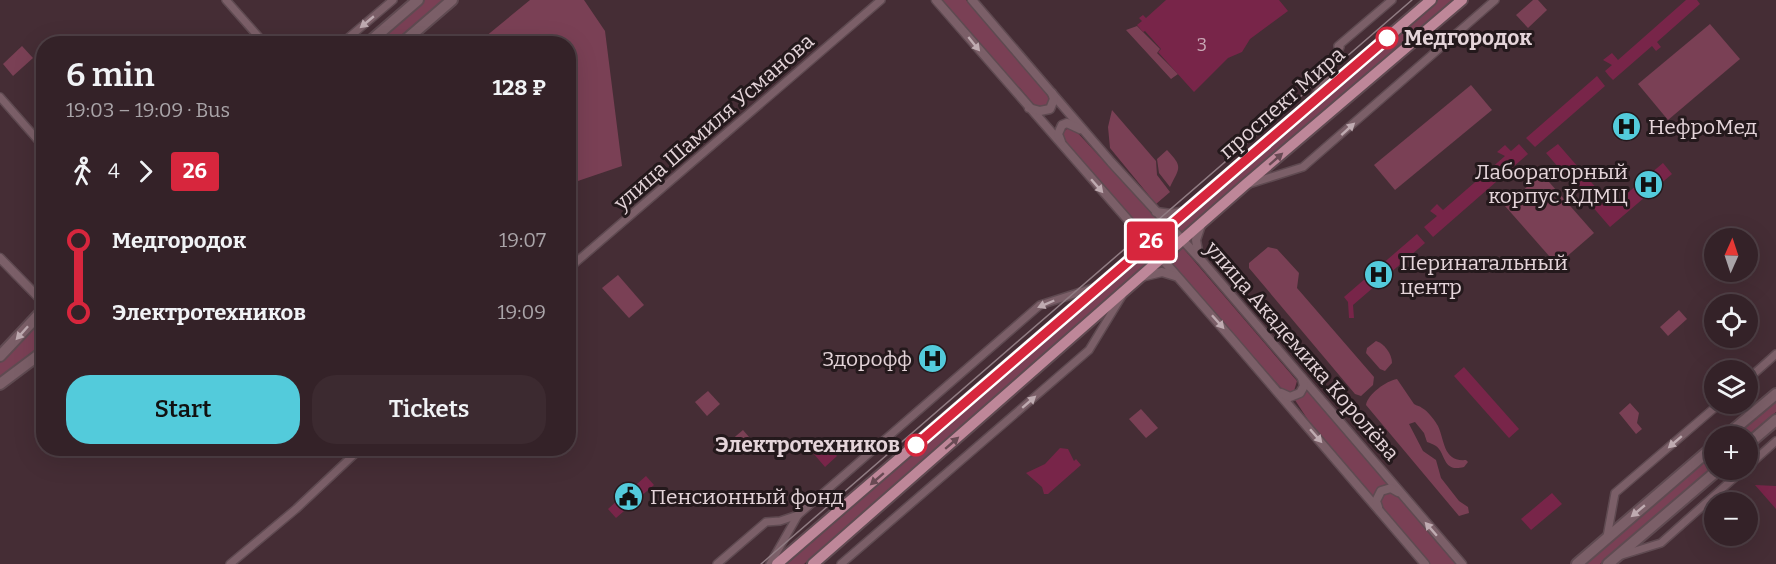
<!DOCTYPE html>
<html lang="en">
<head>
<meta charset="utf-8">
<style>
	:root { --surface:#342228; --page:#3c2a30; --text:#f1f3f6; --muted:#a9a4a8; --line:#4e3f45; --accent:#53cbdb }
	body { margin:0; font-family:Bitter,serif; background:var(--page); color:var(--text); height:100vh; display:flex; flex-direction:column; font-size:22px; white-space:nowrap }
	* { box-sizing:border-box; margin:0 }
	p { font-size:20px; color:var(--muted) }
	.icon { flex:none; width:33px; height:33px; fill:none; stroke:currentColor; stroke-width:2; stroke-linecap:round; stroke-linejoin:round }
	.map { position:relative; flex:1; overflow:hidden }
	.panel { position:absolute; left:36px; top:36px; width:540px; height:420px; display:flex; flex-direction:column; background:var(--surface); border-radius:24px; box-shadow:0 6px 24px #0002,0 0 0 2px var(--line) }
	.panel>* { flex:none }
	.badge { padding:0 12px; border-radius:4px; font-size:21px; line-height:39px }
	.needle { width:39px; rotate:3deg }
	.controls { position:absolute; left:1704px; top:228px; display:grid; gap:12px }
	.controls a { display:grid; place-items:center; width:54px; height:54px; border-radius:50%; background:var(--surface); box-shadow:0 6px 24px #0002,0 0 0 2px var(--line); font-size:30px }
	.map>.badge { position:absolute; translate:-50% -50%; box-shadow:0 0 0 3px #fff }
	.legs { display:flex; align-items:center; gap:9px; height:66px; padding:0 30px; font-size:20px }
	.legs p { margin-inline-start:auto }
	.overview { display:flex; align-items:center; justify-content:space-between; height:102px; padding:0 30px }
	h1 { font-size:33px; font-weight:600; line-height:45px }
	.cta { display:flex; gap:12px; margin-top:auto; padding:12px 30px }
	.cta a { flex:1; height:69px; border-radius:24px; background:var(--accent); color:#111; font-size:24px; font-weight:600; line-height:69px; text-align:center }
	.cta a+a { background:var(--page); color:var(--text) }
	ul { padding:0 30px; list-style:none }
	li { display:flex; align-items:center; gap:21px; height:72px; font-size:22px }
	li i { display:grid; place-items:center; width:9px; height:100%; margin:0 8px; background:currentColor }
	li i::after { content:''; width:15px; height:15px; margin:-8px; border:4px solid; border-radius:50%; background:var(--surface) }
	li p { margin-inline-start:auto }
	li:first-child i { background:linear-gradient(#0000 50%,currentColor 0) }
	li:last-child i { background:linear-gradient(currentColor 50%,#0000 0) }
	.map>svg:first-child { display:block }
	.green { fill:#7a4055 }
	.building { fill:#782549 }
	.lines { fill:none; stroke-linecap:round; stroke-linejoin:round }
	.minor-casing { stroke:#5f4a51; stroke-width:10 }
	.tertiary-casing { stroke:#5f4a51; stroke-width:11 }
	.secondary-casing { stroke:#5f4a51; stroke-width:14 }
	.primary-casing { stroke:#5f4a51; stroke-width:14 }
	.minor { stroke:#7b5f68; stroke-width:7 }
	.tertiary { stroke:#7b5f68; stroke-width:8 }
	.secondary { stroke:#7b5f68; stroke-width:10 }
	.primary { stroke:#be8799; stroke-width:10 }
	.tram { stroke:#907c83; stroke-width:1.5 }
	.oneway { fill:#bfabb1 }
	.oneway2 { fill:#694a54 }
	.line-1-casing { stroke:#fff; stroke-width:14 }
	.line-1 { stroke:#d7263d; stroke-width:9 }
	.stop-1-dot { fill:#fff; stroke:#d7263d; stroke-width:3 }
	.labels { text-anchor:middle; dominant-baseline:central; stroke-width:6; stroke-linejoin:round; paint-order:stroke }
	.number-label { font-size:18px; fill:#c9a8b5 }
	.stop-label { font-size:21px; font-weight:bold; fill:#e4d4d9; stroke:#24191c; text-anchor:start }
	.street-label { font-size:21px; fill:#e4d4d9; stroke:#24191c }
	.poi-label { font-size:21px; fill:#e4d4d9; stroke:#24191c; text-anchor:start }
</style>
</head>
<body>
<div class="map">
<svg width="1776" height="564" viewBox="0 0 1776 564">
	<rect width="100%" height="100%" fill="#452d35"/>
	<!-- green -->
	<g class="green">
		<path d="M424 0H443L392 43 373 44Z"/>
		<path d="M530 0H584L605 31 622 166 569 184 568 44 487 43 485 37Z"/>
		<path d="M940 0H966L1050 96 1048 105 1043 108 1036 107 1020 88 1013 84Z"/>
		<path d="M1438 0H1452L1181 235 1175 228Z"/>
		<path d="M1533 0H1538L1547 10 1528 28 1516 15Z"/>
		<path d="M1710 24 1740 59 1668 120 1638 84Z"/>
		<path d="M1137 26 1160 49 1157 53 1178 74 1171 79 1126 30Z"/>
		<path d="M22 46 33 58 13 76 3 64Z"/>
		<path d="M1471 85 1492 110 1395 190 1374 165Z"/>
		<path d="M1112 110 1156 161 1157 175 1170 192 1156 204 1110 148 1108 127Z"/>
		<path d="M1068 128 1075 130 1162 224 1147 237 1063 141 1062 133Z"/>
		<path d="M1167 150C1183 167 1180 167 1170 187L1159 173 1157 159Z"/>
		<path d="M1542 174 1594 233 1557 265 1505 206Z"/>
		<path d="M1268 247 1277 249 1299 273 1297 288 1374 377 1373 385 1361 396 1355 394 1249 268V263Z"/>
		<path d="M1183 248 1297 381 1294 391 1287 392 1283 390 1168 261Z"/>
		<path d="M1149 250 1156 258 804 564H787Z"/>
		<path d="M618 275 644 305 629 318 602 288Z"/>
		<path d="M1679 310 1687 319 1668 336 1660 327Z"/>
		<path d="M43 319V343L0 378V363Z"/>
		<path d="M1376 341C1384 343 1392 354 1392 363L1385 371 1380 369 1366 353 1367 348Z"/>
		<path d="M1397 379 1414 404C1417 406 1420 406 1422 408 1427 410 1436 422 1438 426 1445 441 1443 462 1466 460L1468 462 1464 467C1442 473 1446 453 1436 446 1433 444 1430 443 1427 442L1424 433 1415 422 1409 424 1423 451 1436 460 1441 478 1459 501 1468 507 1469 513 1459 516 1366 405C1368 394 1386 381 1397 379Z"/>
		<path d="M1308 390 1389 485 1378 489 1373 497 1310 423 1295 400Z"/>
		<path d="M708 391 720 404 707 416 695 402Z"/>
		<path d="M1776 399V412L1747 436H1732Z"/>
		<path d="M1630 403 1639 413 1637 423 1642 429 1636 434 1619 413Z"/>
		<path d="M1141 409 1158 428 1146 438 1129 419Z"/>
		<path d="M743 430 755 444 741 455 730 441Z"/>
		<path d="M1714 452V465L1600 564H1585Z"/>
		<path d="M1392 492 1397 494 1457 564H1430L1381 507 1382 496Z"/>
	</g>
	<!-- building -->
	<g class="building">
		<path d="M1166 0H1279L1288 11 1250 39 1242 52 1228 58 1194 92 1158 52 1161 49 1145 31 1143 32 1137 25 1142 21 1139 18 1143 15 1146 18Z"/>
		<path d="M1686 0H1697L1700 4 1657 42 1661 47 1656 51 1652 46 1613 80 1609 76 1605 71 1612 65 1603 60 1612 53 1618 60Z"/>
		<path d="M1597 76 1605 86 1535 147 1526 138Z"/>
		<path d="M1519 144 1528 154 1433 237 1424 227 1437 216 1430 211 1437 204 1443 210 1505 156 1497 152 1505 145 1511 151Z"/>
		<path d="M1558 144 1612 206 1663 163 1672 174 1610 227 1546 153Z"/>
		<path d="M1417 234 1425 243 1353 305 1354 318H1349L1348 302 1344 297Z"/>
		<path d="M1464 367 1519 429 1509 438 1454 376Z"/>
		<path d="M829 438 838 449 834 452 837 456 825 467 813 453Z"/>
		<path d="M1060 448 1068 449 1074 461 1076 459 1081 465 1048 494H1044L1042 487 1026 473 1045 464Z"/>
		<path d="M646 476 654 485 616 518 608 509 619 499 616 495 625 487 629 491Z"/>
		<path d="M1755 485 1776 486V509Z"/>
		<path d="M1552 493 1562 504 1531 530 1521 519Z"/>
	</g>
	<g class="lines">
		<defs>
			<g id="minor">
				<path d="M226 0 265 44"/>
				<path d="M341 44 393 0"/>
				<path d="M0 97 44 147"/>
				<path d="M1315 97 1340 47 1338 46 1392 0"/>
				<path d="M1249 184 1303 167 1495 0"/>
				<path d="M568 269 881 0"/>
				<path d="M1748 379 1776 354"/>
				<path d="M1748 466 1776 441"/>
				<path d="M1607 537 1615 493 1719 404"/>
				<path d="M1622 555 1661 543 1743 470"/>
				<path d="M230 564 296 509 361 448"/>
				<path d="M717 564 766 522 780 521 798 515"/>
				<path d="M770 564 798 515 1040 305 1093 288"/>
				<path d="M841 564 1089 350 1122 296"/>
			</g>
			<g id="tertiary">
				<path d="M936 0 1232 339 1425 564"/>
				<path d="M972 0 1111 162 1201 260 1462 564"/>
				<path d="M1029 108 1040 111 1050 109 1054 99 1052 93"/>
				<path d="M1061 142 1058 134 1062 125 1067 123 1080 129"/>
				<path d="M1156 212 1171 214 1185 211"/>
				<path d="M1131 256 1136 244 1133 229"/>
				<path d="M1199 257 1196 240 1201 225"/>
				<path d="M0 258 44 303"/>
				<path d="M1141 277 1162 272 1175 276"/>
				<path d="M1281 393 1290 397 1300 393 1304 386 1302 378"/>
				<path d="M1378 507 1376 501 1381 491 1391 488 1398 492"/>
			</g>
			<g id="secondary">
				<path d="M367 44 418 0"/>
				<path d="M401 44 452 0"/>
				<path d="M0 356 44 309"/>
				<path d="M0 384 44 351"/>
				<path d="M1726 436 1776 394"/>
				<path d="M1748 444 1776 420"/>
				<path d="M1577 564 1714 446"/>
				<path d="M1608 564 1718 470"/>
			</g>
			<g id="primary">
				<path d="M777 564 1431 0"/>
				<path d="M813 564 1246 184 1462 0"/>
			</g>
		</defs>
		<!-- minor casing -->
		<use href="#minor" class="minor-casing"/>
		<!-- tertiary casing -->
		<use href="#tertiary" class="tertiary-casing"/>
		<!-- secondary casing -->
		<use href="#secondary" class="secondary-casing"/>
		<!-- primary casing -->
		<use href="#primary" class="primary-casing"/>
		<!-- minor -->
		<use href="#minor" class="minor"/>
		<!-- tertiary -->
		<use href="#tertiary" class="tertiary"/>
		<!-- secondary -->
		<use href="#secondary" class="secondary"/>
		<!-- primary -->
		<use href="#primary" class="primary"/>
		<!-- tram -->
		<path class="tram" d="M761 564 1412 0"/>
	</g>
	<!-- one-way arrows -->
	<defs><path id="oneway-solid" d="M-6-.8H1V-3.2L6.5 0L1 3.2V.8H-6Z" transform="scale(1.5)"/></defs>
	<g class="oneway">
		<use href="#oneway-solid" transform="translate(367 22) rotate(140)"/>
		<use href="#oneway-solid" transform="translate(974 44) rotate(51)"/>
		<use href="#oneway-solid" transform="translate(1348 129) rotate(-42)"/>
		<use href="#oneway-solid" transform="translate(1097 186) rotate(49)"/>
		<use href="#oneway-solid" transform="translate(1046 304) rotate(157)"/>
		<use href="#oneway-solid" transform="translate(1218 322) rotate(48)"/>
		<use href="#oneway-solid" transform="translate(22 333) rotate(132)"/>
		<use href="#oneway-solid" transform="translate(1029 402) rotate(-41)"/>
		<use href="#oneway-solid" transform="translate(1316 436) rotate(49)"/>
		<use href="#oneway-solid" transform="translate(1675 442) rotate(139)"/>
		<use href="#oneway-solid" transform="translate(1638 511) rotate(140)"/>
		<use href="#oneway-solid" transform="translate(1431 529) rotate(-131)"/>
	</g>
	<g class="oneway2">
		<use href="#oneway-solid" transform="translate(1276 159) rotate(-41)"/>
		<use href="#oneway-solid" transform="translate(952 443) rotate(-41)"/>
		<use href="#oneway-solid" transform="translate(877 479) rotate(139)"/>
	</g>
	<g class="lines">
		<defs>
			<path id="line-1" d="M916 445 1387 38"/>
		</defs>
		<!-- line-1 casing -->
		<use href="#line-1" class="line-1-casing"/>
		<!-- line-1 -->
		<use href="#line-1" class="line-1"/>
	</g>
	<!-- icons -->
	<defs>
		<symbol id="hospital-disc" viewBox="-11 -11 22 22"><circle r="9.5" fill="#53cbdb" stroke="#24191c"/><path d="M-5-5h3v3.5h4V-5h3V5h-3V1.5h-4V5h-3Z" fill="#111"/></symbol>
		<symbol id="civic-disc" viewBox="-11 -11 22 22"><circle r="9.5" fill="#53cbdb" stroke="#24191c"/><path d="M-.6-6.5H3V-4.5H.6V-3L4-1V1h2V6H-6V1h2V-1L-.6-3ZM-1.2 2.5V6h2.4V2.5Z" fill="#111"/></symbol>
	</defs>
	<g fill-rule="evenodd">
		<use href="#hospital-disc" x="1610" y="110" width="33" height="33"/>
		<use href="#hospital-disc" x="1632" y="168" width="33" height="33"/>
		<use href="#hospital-disc" x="1362" y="258" width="33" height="33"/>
		<use href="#hospital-disc" x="916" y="342" width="33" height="33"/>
		<use href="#civic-disc" x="612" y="480" width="33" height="33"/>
	</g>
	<!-- markers -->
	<g class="stop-1-dot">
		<circle cx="1387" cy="38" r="10"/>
		<circle cx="916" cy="445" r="10"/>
	</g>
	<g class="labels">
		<!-- number labels -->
		<g class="number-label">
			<text x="1202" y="45">3</text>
		</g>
		<!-- stop labels -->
		<g class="stop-label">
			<text x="1404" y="38">Медгородок</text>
			<text x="900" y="445" text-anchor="end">Электротехников</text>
		</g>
		<!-- street labels -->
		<g class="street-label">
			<text transform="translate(1282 103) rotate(-41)">проспект Мира</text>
			<text transform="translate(714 122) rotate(-41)">улица Шамиля Усманова</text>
			<text transform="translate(1302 351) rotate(49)">улица Академика Королёва</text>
		</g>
		<!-- poi labels -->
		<g class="poi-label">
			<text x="1648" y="127">НефроМед</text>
			<text x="1628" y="172" text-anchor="end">Лабораторный<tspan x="1628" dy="24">корпус КДМЦ</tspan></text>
			<text x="1400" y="263">Перинатальный<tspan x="1400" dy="24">центр</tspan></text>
			<text x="912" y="359" text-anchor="end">Здорофф</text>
			<text x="650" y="497">Пенсионный фонд</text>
		</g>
	</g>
</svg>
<div class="controls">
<a><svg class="needle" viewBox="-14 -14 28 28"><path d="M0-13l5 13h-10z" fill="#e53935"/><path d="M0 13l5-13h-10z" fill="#a9a4a8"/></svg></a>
<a><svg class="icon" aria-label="locate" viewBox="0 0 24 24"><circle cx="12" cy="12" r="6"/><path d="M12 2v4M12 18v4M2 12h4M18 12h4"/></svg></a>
<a><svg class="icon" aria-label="layers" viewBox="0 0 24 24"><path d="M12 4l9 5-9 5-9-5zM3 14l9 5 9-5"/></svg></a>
<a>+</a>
<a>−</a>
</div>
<b class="badge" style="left:1151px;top:241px;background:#d7263d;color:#fff">26</b>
<section class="panel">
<div class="overview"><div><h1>6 min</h1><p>19:03 – 19:09 · Bus</p></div><b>128 ₽</b></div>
<div class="legs"><svg class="icon" aria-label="walk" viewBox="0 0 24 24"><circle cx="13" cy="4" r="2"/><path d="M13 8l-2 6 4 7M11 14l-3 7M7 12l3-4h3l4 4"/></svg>4<svg class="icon" aria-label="forward" viewBox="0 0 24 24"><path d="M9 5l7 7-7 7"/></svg><b class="badge" style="background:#d7263d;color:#fff">26</b></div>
<ul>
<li><i style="color:#d7263d"></i><b>Медгородок</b><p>19:07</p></li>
<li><i style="color:#d7263d"></i><b>Электротехников</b><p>19:09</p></li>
</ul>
<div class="cta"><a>Start</a><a>Tickets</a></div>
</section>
</div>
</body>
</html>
